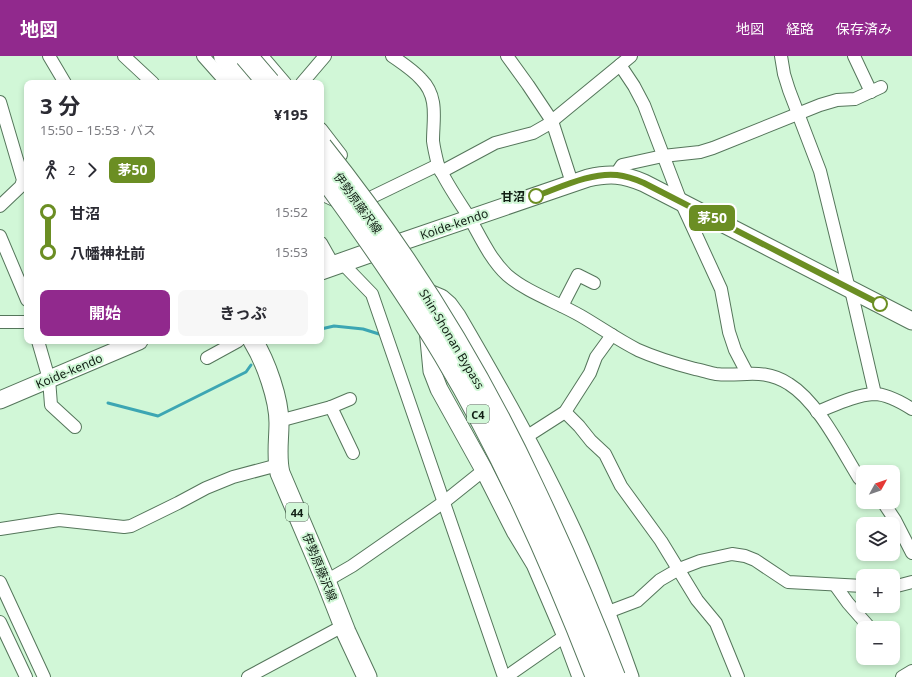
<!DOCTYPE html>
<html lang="ja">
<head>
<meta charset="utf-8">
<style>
	:root { --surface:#fff; --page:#f7f7f7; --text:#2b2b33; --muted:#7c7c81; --accent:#91298d }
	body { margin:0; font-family:"Noto Sans","Noto Sans JP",sans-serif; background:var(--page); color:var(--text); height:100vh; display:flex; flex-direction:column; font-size:15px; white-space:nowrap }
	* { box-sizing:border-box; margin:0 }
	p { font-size:13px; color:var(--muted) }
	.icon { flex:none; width:22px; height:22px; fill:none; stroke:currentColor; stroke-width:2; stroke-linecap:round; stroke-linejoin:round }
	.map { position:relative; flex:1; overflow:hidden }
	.drawer { position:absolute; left:24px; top:24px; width:300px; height:264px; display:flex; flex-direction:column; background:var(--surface); border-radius:8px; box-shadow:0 2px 6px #0003 }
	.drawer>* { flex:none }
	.badge { padding:0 8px; border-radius:6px; font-size:14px; line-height:26px }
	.needle { width:26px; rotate:50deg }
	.tools { position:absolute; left:856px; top:409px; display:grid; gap:8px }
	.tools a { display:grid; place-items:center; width:44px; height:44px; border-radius:8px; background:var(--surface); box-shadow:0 2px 6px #0003; font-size:20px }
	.map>.badge { position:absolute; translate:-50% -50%; box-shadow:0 0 0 2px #fff }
	.legs { display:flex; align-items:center; gap:6px; height:44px; padding:0 16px; font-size:13px }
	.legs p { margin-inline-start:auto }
	.overview { display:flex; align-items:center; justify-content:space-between; height:68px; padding:0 16px }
	h1 { font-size:22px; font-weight:700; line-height:30px }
	.action { display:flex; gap:8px; margin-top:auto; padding:8px 16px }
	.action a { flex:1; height:46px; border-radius:8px; background:var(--accent); color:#fff; font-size:16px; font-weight:700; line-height:46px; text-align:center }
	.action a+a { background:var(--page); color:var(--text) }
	ul { padding:0 16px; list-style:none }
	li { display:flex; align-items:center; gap:14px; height:40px; font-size:15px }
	li i { display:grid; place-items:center; width:6px; height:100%; margin:0 5px; background:currentColor }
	li i::after { content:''; width:10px; height:10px; margin:-5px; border:3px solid; border-radius:50%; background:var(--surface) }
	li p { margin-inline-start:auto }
	li:first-child i { background:linear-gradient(#0000 50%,currentColor 0) }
	li:last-child i { background:linear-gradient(currentColor 50%,#0000 0) }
	header { display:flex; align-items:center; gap:24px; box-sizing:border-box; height:56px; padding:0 20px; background:var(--accent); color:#fff }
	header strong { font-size:19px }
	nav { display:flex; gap:22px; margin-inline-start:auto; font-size:14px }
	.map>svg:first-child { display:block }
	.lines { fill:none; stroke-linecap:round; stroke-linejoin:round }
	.stream { stroke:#3ca6b3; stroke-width:3 }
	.street-casing { stroke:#55765b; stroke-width:14 }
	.secondary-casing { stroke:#55765b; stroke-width:19 }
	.primary-casing { stroke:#55765b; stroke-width:21 }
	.highway-casing { stroke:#55765b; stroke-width:24 }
	.street { stroke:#fff; stroke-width:12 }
	.secondary { stroke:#fff; stroke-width:17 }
	.primary { stroke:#fff; stroke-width:19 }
	.highway { stroke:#fff; stroke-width:22 }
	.highway-bridge-casing { stroke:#55765b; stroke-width:24; stroke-linecap:butt }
	.highway-bridge { stroke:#fff; stroke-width:22 }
	.line-1-casing { stroke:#fff; stroke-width:9 }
	.line-1 { stroke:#6b8e23; stroke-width:6 }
	.stop-1-dot { fill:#fff; stroke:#6b8e23; stroke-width:2 }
	.labels { text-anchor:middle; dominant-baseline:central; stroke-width:4; stroke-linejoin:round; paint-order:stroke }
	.shield { fill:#d1f7d7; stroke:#4b604e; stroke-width:1 }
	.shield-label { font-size:11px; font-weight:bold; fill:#111f14 }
	.stop-label { font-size:12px; font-weight:bold; fill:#111f14; stroke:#d1f7d7; text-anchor:end }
	.street-label { font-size:12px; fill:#111f14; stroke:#d1f7d7 }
</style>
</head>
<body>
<header>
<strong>地図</strong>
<nav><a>地図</a><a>経路</a><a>保存済み</a></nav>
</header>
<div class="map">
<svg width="912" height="621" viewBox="0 0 912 621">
	<rect width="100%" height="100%" fill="#d1f7d7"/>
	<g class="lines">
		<!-- stream -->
		<g class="stream">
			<path d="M321 273 334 270 363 273 379 278"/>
			<path d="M283 286 284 285"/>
			<path d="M108 347 158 360 246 316 251 309"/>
		</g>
		<defs>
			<g id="street">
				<path d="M49 0 65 27"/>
				<path d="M124 0 153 27"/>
				<path d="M203 0 227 27"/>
				<path d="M262 0 285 27"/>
				<path d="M392 0C402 7 413 14 421 23 439 41 433 63 433 85 434 93 436 101 438 109 446 127 458 144 469 161 480 180 490 203 507 219 528 237 557 246 581 260 600 271 618 284 638 294 656 302 676 308 695 313 702 314 709 317 716 318 743 321 763 311 789 328 818 346 841 393 859 422L863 426"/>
				<path d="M507 0 528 29 552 65 572 127"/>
				<path d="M781 0 784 18 789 34 820 115 849 233"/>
				<path d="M854 0 871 36"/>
				<path d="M620 9 634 30 644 49 681 146 721 233 729 276 735 294 747 317"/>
				<path d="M302 27 325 0"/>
				<path d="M0 46 23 124 21 130 0 150"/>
				<path d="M321 73 341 99"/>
				<path d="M441 116 495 87 533 77 547 69 631 0"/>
				<path d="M616 118 622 109 663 100 700 96 713 92 820 49 837 44 855 43 881 31"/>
				<path d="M321 138 334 144 339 143"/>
				<path d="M358 146 372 141 438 109"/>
				<path d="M0 180 27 244"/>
				<path d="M321 187 334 210"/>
				<path d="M342 207 372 238 504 621"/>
				<path d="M851 234 875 338"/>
				<path d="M562 250 578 219 594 227"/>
				<path d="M0 266H27"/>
				<path d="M38 285 49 323 51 349 75 371"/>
				<path d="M207 302 238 285"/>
				<path d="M331 351 353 397"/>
				<path d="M565 356 579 370 591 385 605 398 621 430 661 485 697 544 716 567 738 621"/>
				<path d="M817 356C835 349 855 339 874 338 887 338 901 346 912 353"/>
				<path d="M279 365 331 351 350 343"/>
				<path d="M526 381 565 356 590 317 596 301 612 279"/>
				<path d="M883 446 895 464 912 497"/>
				<path d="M0 473 59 464 124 471 131 470 178 447 206 432 233 421 278 409"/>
				<path d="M326 525 352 510 444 446 484 414"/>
				<path d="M0 526 44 621"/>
				<path d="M835 529 848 547 870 572"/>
				<path d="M893 531 912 526"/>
				<path d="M600 559 637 545 660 524 679 513 700 505 732 498 745 500 755 504 788 526 863 530"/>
				<path d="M0 566 26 621"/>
				<path d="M248 621 343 570"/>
				<path d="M506 621 572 575"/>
				<path d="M902 621 912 615"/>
			</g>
			<g id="secondary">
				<path d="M393 196 389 190 401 186 588 122C610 117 623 118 644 127L912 265"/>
				<path d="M422 234 441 242 449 249 457 260C499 332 540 404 575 480 596 526 613 573 630 621"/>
				<path d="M428 273 432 315 439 333 484 414 515 475 535 508 565 578 581 621"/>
				<path d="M0 344 139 285"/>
			</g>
			<g id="primary">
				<path d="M321 214 389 190 388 189"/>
				<path d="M253 285C266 306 279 343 279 367 279 384 276 401 280 417L326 525 346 576 367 621"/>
			</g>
			<path id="highway" d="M225 0 248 27"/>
		</defs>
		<!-- street casing -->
		<use href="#street" class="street-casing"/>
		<!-- secondary casing -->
		<use href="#secondary" class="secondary-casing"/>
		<!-- primary casing -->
		<use href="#primary" class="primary-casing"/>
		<!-- highway casing -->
		<use href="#highway" class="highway-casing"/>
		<!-- street -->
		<use href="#street" class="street"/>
		<!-- secondary -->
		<use href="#secondary" class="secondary"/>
		<!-- primary -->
		<use href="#primary" class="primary"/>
		<!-- highway -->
		<use href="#highway" class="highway"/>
		<defs>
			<g id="highway-bridge">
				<path d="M246 0 269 27"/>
				<path d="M321 91C404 195 476 310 532 430 562 493 589 556 614 621"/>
				<path d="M321 116C365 176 407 236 445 299 506 401 554 510 597 621"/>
			</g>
		</defs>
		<!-- highway-bridge casing -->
		<use href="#highway-bridge" class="highway-bridge-casing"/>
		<!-- highway-bridge -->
		<use href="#highway-bridge" class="highway-bridge"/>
	</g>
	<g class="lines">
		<defs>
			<path id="line-1" d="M536 140C559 132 592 116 617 119 627 120 635 123 644 127L880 248"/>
		</defs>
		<!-- line-1 casing -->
		<use href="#line-1" class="line-1-casing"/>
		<!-- line-1 -->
		<use href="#line-1" class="line-1"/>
	</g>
	<!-- markers -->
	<g class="stop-1-dot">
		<circle cx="536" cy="140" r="7"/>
		<circle cx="880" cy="248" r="7"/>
	</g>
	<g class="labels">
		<!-- shield labels -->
		<g class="shield">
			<rect x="467" y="349" width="22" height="18" rx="3"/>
			<rect x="286" y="447" width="22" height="18" rx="3"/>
		</g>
		<g class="shield-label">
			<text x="478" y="358">C4</text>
			<text x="297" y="456">44</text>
		</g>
		<!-- stop labels -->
		<g class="stop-label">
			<text x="525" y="140">甘沼</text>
		</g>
		<!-- street labels -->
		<g class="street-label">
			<text transform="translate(358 147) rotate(54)">伊勢原藤沢線</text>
			<text transform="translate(454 168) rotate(-19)">Koide-kendo</text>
			<text transform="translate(452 283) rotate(59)">Shin-Shonan Bypass</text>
			<text transform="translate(69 315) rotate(-23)">Koide-kendo</text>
			<text transform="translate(320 511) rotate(68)">伊勢原藤沢線</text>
		</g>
	</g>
</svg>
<div class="tools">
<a><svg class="needle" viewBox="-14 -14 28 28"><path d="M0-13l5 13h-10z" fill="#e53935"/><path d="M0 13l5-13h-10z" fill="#7c7c81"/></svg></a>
<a><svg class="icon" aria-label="layers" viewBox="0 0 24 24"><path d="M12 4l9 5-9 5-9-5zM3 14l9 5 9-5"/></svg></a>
<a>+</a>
<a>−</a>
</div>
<b class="badge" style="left:712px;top:162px;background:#6b8e23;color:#fff">茅50</b>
<section class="drawer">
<div class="overview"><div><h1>3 分</h1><p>15:50 – 15:53 · バス</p></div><b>¥195</b></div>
<div class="legs"><svg class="icon" aria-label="walk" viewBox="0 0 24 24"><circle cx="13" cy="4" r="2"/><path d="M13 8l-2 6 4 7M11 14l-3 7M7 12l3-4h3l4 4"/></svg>2<svg class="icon" aria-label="forward" viewBox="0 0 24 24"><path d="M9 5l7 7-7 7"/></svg><b class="badge" style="background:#6b8e23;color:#fff">茅50</b></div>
<ul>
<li><i style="color:#6b8e23"></i><b>甘沼</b><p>15:52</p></li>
<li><i style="color:#6b8e23"></i><b>八幡神社前</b><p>15:53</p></li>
</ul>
<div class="action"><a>開始</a><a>きっぷ</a></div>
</section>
</div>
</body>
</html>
